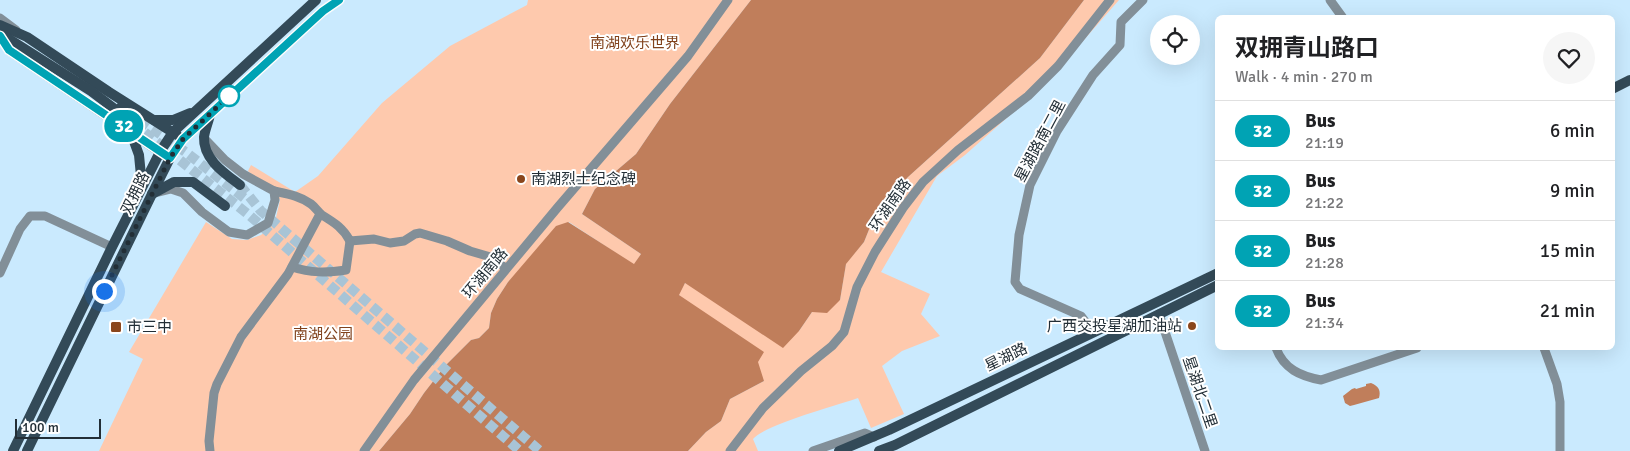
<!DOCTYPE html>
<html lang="en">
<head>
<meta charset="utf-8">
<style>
	:root { --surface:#fff; --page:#f6f6f6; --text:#202124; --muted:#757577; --line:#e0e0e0 }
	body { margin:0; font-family:Signika,"Noto Sans SC",sans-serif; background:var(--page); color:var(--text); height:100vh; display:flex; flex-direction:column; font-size:19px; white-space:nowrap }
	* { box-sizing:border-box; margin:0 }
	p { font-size:16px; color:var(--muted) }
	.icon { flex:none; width:28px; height:28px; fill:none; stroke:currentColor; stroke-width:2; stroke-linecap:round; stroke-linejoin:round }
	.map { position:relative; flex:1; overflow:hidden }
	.sheet { position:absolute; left:1215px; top:15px; width:400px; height:335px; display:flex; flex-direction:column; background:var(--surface); border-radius:8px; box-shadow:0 5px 20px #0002 }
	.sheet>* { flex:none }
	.badge { padding:0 10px; border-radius:16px; font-size:18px; line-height:32px }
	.fabs { position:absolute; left:1150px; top:15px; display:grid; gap:10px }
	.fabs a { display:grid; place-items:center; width:50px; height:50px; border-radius:50%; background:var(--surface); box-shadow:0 5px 20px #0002; font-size:25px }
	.scale { position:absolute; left:15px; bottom:12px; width:86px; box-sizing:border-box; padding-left:5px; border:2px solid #222e36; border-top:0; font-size:14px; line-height:18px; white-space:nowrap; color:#222e36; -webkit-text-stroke:4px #fff; paint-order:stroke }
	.you { position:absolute; width:25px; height:25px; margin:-12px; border:4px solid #fff; border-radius:50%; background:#1a73e8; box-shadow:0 0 0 8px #1a73e833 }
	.map>.badge { position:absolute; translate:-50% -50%; box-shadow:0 0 0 2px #fff }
	.round { display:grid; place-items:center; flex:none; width:52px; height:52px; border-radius:26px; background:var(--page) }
	.overview { display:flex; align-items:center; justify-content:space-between; height:85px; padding:0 20px }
	h1 { font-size:24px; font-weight:700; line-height:38px }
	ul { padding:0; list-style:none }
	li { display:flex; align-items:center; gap:15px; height:60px; padding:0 20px; border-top:1px solid var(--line) }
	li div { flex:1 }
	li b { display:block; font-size:19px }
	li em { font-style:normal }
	li .badge { min-width:55px; font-weight:700; text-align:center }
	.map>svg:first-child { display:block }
	.green { fill:#fec9ad }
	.water { fill:#c07e5b }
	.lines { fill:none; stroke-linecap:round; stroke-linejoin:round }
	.major-tunnel { stroke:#a8c4d6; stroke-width:10; stroke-dasharray:10 5; stroke-linecap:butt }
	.minor { stroke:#828f98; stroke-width:9 }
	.major { stroke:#334a58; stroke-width:10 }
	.line-casing { stroke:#fff; stroke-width:11 }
	.line { stroke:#00a3b4; stroke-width:8 }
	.walk { stroke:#222e36; stroke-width:5; stroke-dasharray:0 9 }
	.stop-dot { fill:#fff; stroke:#00a3b4; stroke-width:2.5 }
	.poi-dot { fill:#8a461c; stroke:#fff; stroke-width:2 }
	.labels { text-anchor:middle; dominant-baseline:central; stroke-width:4; stroke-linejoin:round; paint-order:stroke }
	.park-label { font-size:15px; fill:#81421c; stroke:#fff }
	.street-label { font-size:15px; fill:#222e36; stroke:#fff }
	.poi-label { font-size:15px; fill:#222e36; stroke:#fff; text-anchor:start }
</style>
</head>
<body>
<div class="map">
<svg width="1630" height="451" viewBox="0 0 1630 451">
	<rect width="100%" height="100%" fill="#caeafe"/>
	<!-- green -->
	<g class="green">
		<path d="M528 0H751L670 104 636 154 595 189 582 214 641 254 634 265 569 222 508 282 497 299 491 313 489 328 479 338 471 340 445 366 424 393 410 414 379 451H99L143 359 129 352 206 222 232 239 247 240 261 235 275 222 280 200 248 171 251 165 295 192 318 176 382 103 450 46 527 5Z"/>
		<path d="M1084 0H1119L1060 67 1026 101 965 155 937 176 881 272 930 294 921 314 940 336 902 351 882 366 904 414 871 428 858 398C838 405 764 425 753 439L758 451H688L706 432 721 421 730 399 764 381 678 294 685 283 799 331 812 312 840 300 846 263 864 242 876 212 908 177 1040 58Z"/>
	</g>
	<!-- water -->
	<g class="water">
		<path d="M751 0H1084L1040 58 908 177 876 212 864 242 846 264 840 300 827 313 812 312 799 331 783 348 685 283 679 295 764 352 758 362 764 381 730 399 721 421 706 432 688 451H379L410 414 424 393 445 366 471 340 479 338 489 328 491 313 497 299 508 282 556 226 568 222 634 264 641 254 582 214 595 189 636 154 670 104Z"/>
		<path d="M1371 383C1379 386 1381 391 1379 398L1354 405 1350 406 1345 403 1343 396 1352 389 1355 388 1356 389 1366 386V384Z"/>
	</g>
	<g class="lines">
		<!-- major-tunnel -->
		<g class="major-tunnel">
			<path d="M140 120 187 153 248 201"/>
			<path d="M133 123 249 215 520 451"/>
			<path d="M240 185 261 211 540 451"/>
		</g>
		<!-- minor -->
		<g class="minor">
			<path d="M1330 0 1343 18"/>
			<path d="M0 18 16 30"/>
			<path d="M274 191C288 194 300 196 311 204 315 207 318 212 322 215 335 223 343 228 350 241L374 239 390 243 404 241 415 234 420 233 447 241 470 251 494 258 506 269"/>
			<path d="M159 192 171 189 183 193 202 212 229 232 247 235 268 223 275 200 274 191 243 174 225 160 204 138"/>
			<path d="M292 267C311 273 326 273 346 270L350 241"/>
			<path d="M0 273 20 229 30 216H45L112 247"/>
			<path d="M1159 314 1205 451"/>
			<path d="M1093 332 1081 316 1020 289 1015 282 1019 235 1030 185 1057 131 1093 75 1120 45 1121 22 1143 0"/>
			<path d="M1276 348C1284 369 1300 376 1321 380L1417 348"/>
			<path d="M1544 348 1557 384 1560 402V451"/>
			<path d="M210 451 209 441 214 393 217 384 241 337 288 274 320 214"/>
			<path d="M364 451 414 380 558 207 688 56 728 0"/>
			<path d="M730 451 763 408 801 371 832 346 844 332 857 287 875 252 903 208 923 182 958 150 1028 96 1058 66 1110 0"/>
			<path d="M813 451 865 433 874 437"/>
		</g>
		<!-- major -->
		<g class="major">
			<path d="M0 25 27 37 109 92 177 135"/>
			<path d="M1 34 91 91 124 116"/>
			<path d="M0 36 9 50 165 155"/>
			<path d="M1612 89 1630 80"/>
			<path d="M121 107 138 118"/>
			<path d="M210 114C209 121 205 129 204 137 203 159 224 173 240 185"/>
			<path d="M154 120H173L190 113"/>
			<path d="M131 133 139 155 142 186"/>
			<path d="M152 194 174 182H193L225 206"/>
			<path d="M13 451 112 247 160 152 173 132 316 0"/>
			<path d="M27 451 152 194 170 158 183 139 323 11 339 0"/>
			<path d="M839 451 889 430 1218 273"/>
			<path d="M879 451 895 445 1218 285"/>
		</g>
	</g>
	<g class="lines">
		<defs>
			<path id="line" d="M0 36 9 50 170 158 183 139 323 11 339 0"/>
		</defs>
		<!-- line casing -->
		<use href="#line" class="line-casing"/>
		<!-- line -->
		<use href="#line" class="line"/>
		<!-- walk -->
		<path class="walk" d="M104 291 170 158 183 139 229 96"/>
	</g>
	<!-- markers -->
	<circle class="stop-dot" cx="229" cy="96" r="10"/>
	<g class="poi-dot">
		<circle cx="521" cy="179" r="5"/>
		<circle cx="1192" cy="326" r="5"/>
		<rect x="110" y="321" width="12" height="12" rx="2.5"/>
	</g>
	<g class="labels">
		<!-- park labels -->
		<g class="park-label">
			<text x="635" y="43">南湖欢乐世界</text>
			<text x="323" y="334">南湖公园</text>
		</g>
		<!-- street labels -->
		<g class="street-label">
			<text transform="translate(1040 141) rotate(-62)">星湖路南二里</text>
			<text transform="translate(135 193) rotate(-64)">双拥路</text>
			<text transform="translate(890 205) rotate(-55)">环湖南路</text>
			<text transform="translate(485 273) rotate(-50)">环湖南路</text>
			<text transform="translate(1006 357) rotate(-26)">星湖路</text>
			<text transform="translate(1200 392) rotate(71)">星湖北二里</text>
		</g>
		<!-- poi labels -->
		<g class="poi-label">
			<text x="531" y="179">南湖烈士纪念碑</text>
			<text x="1182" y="326" text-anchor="end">广西交投星湖加油站</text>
			<text x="127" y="327">市三中</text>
		</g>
	</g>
</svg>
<div class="fabs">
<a><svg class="icon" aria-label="locate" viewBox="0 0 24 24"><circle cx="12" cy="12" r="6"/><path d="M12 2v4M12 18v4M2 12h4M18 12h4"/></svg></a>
</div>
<div class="scale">100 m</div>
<div class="you" style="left:104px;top:291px"></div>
<b class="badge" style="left:124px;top:126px;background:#00a3b4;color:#fff">32</b>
<section class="sheet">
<div class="overview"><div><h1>双拥青山路口</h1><p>Walk · 4 min · 270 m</p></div><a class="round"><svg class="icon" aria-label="heart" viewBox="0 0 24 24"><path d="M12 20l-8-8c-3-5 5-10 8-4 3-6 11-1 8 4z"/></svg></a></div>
<ul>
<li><span class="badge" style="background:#00a3b4;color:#fff">32</span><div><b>Bus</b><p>21:19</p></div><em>6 min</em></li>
<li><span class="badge" style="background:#00a3b4;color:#fff">32</span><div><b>Bus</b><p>21:22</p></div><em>9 min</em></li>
<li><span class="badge" style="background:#00a3b4;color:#fff">32</span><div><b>Bus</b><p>21:28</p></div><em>15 min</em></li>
<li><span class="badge" style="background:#00a3b4;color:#fff">32</span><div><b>Bus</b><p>21:34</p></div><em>21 min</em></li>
</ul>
</section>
</div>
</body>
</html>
